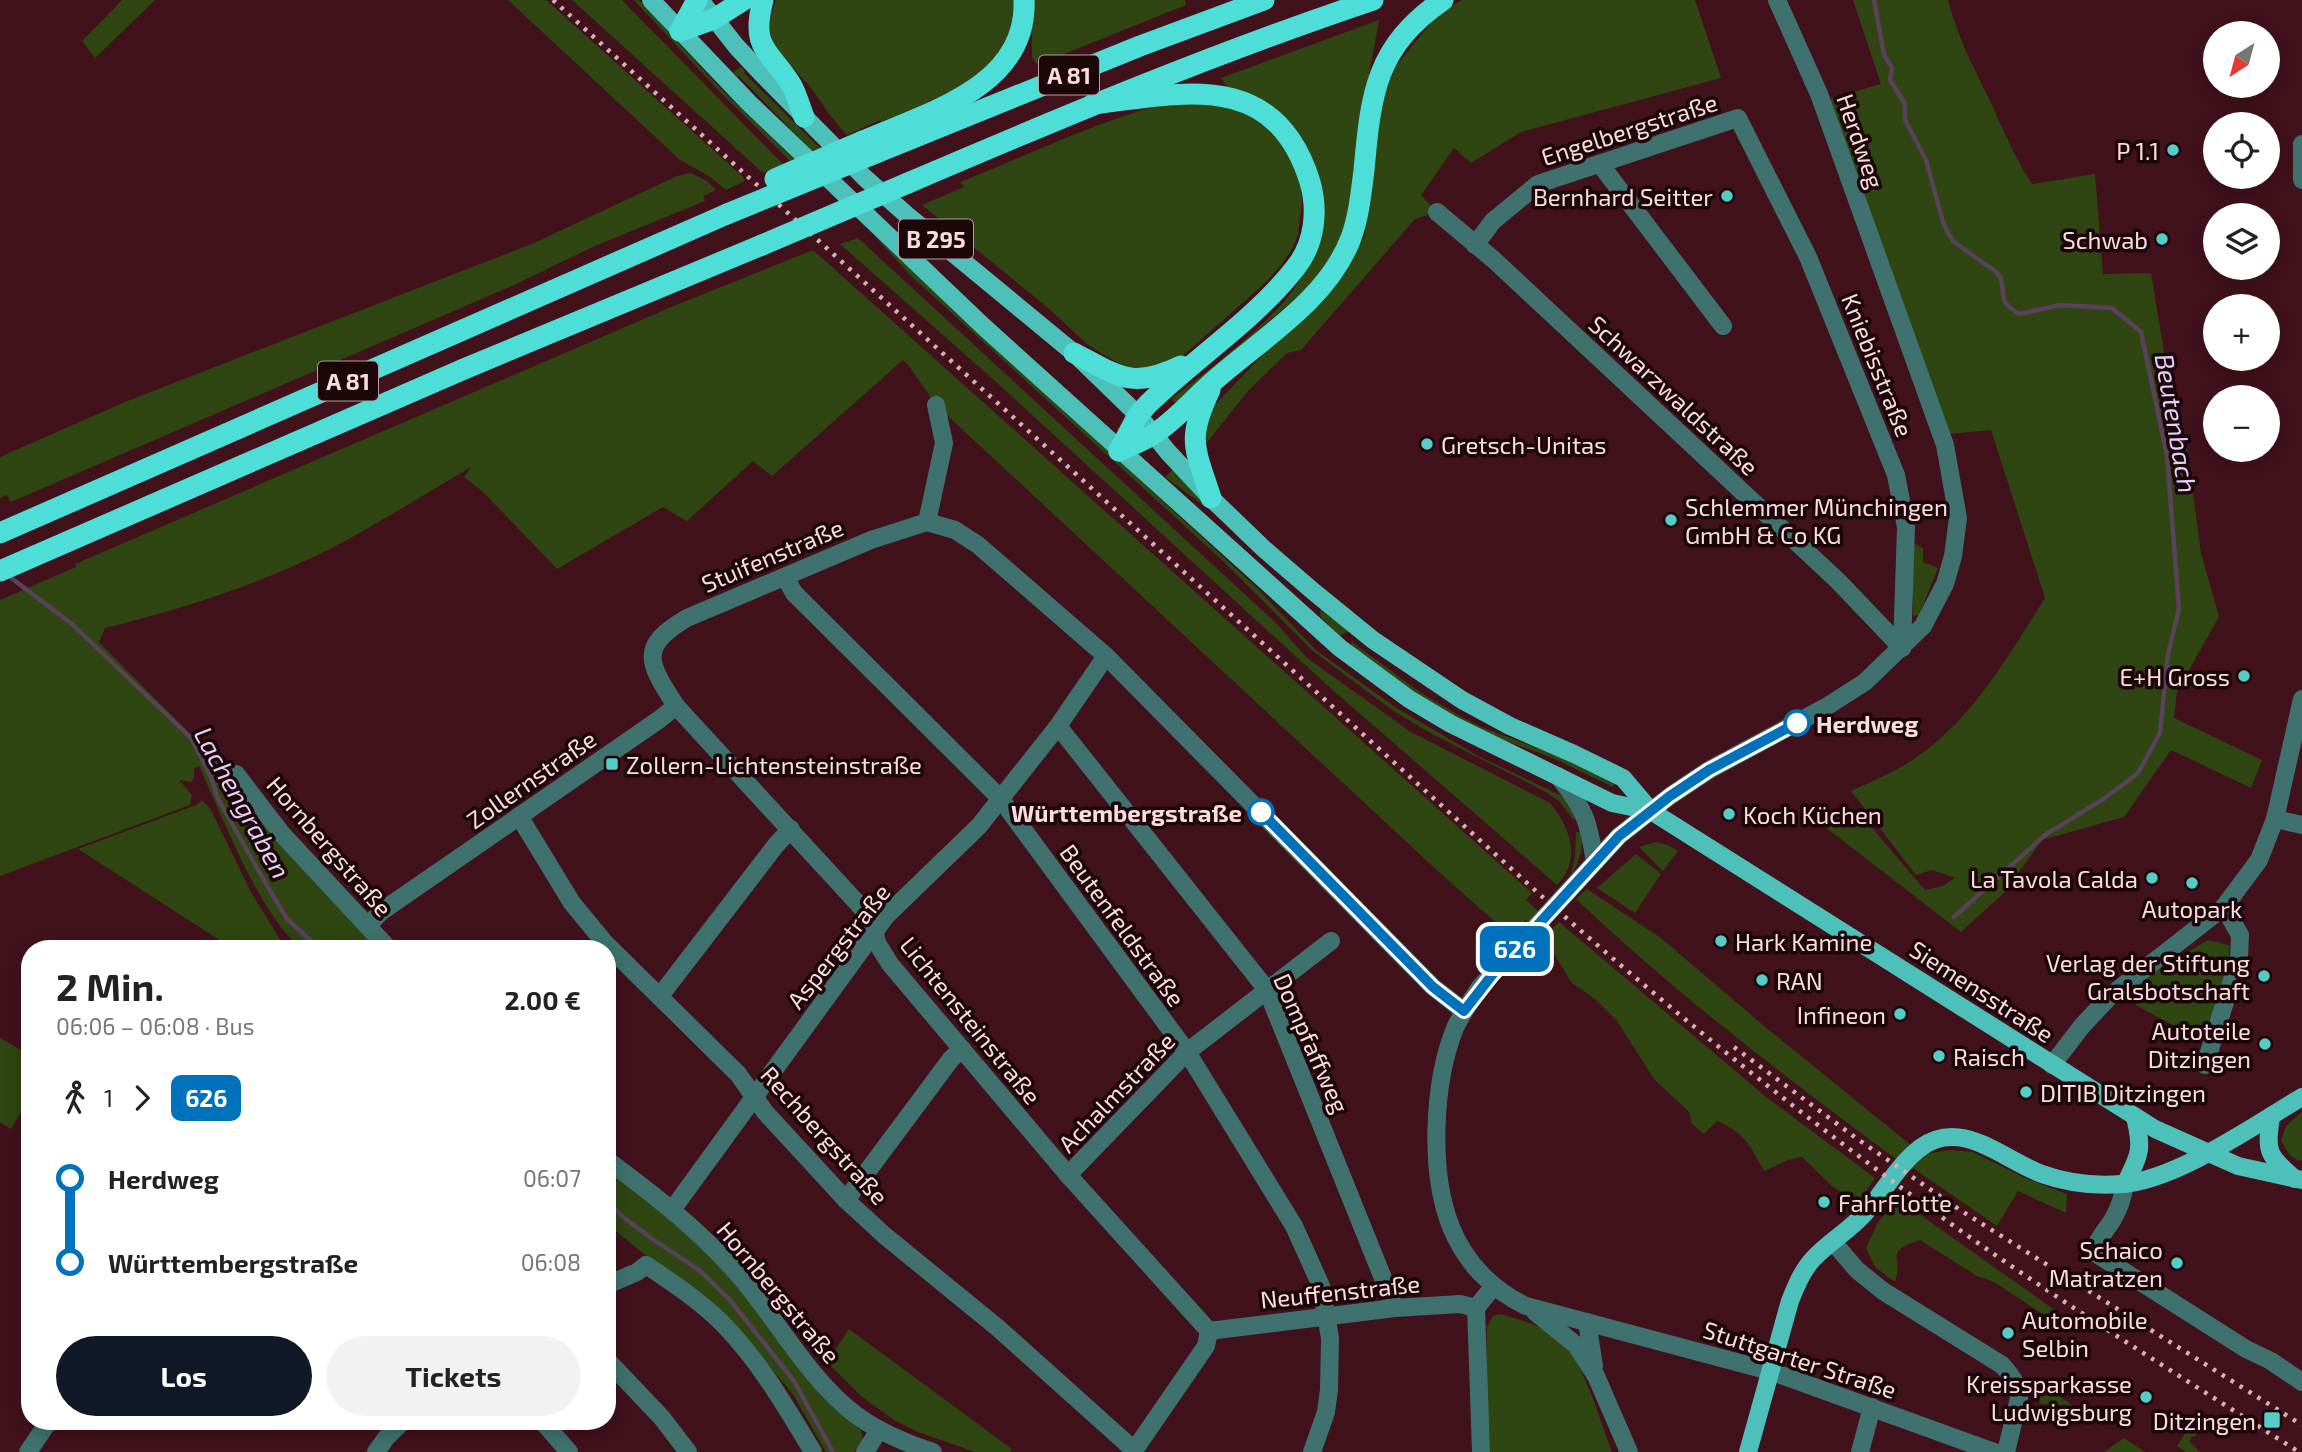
<!DOCTYPE html>
<html lang="de">
<head>
<meta charset="utf-8">
<style>
	:root { --surface:#fff; --page:#f2f2f2; --text:#222; --muted:#767676; --accent:#111827 }
	body { margin:0; font-family:"Exo 2",sans-serif; background:var(--page); color:var(--text); height:100vh; display:flex; flex-direction:column; font-size:26px; white-space:nowrap }
	* { box-sizing:border-box; margin:0 }
	p { font-size:23px; color:var(--muted) }
	.icon { flex:none; width:38px; height:38px; fill:none; stroke:currentColor; stroke-width:2; stroke-linecap:round; stroke-linejoin:round }
	.map { position:relative; flex:1; overflow:hidden }
	.details { position:absolute; left:21px; top:940px; width:595px; height:490px; display:flex; flex-direction:column; background:var(--surface); border-radius:28px; box-shadow:0 4px 18px #0003 }
	.details>* { flex:none }
	.badge { padding:0 14px; border-radius:10px; font-size:24px; line-height:46px }
	.needle { width:46px; rotate:216deg }
	.buttons { position:absolute; left:2203px; top:21px; display:grid; gap:14px }
	.buttons a { display:grid; place-items:center; width:77px; height:77px; border-radius:50%; background:var(--surface); box-shadow:0 4px 18px #0003; font-size:35px }
	.map>.badge { position:absolute; translate:-50% -50%; box-shadow:0 0 0 4px #fff }
	.legs { display:flex; align-items:center; gap:10px; height:77px; padding:0 35px; font-size:23px }
	.legs p { margin-inline-start:auto }
	.overview { display:flex; align-items:center; justify-content:space-between; height:119px; padding:0 35px }
	h1 { font-size:38px; font-weight:700; line-height:52px }
	.action { display:flex; gap:14px; margin-top:auto; padding:14px 35px }
	.action a { flex:1; height:80px; border-radius:42px; background:var(--accent); color:#fff; font-size:28px; font-weight:700; line-height:80px; text-align:center }
	.action a+a { background:var(--page); color:var(--text) }
	ul { padding:0 35px; list-style:none }
	li { display:flex; align-items:center; gap:24px; height:84px; font-size:26px }
	li i { display:grid; place-items:center; width:10px; height:100%; margin:0 9px; background:currentColor }
	li i::after { content:''; width:18px; height:18px; margin:-9px; border:5px solid; border-radius:50%; background:var(--surface) }
	li p { margin-inline-start:auto }
	li:first-child i { background:linear-gradient(#0000 50%,currentColor 0) }
	li:last-child i { background:linear-gradient(currentColor 50%,#0000 0) }
	.map>svg:first-child { display:block }
	.green { fill:#2f4512 }
	.lines { fill:none; stroke-linecap:round; stroke-linejoin:round }
	.stream { stroke:#5a425a; stroke-width:4.5 }
	.minor { stroke:#3f726e; stroke-width:18 }
	.major { stroke:#4cc0b9; stroke-width:18 }
	.highway { stroke:#4ddfd7; stroke-width:21 }
	.rail { stroke:#d5b1b6; stroke-width:4.5; stroke-dasharray:3.5 7; stroke-linecap:butt }
	.highway-bridge { stroke:#4ddfd7; stroke-width:21 }
	.line-1-casing { stroke:#fff; stroke-width:16 }
	.line-1 { stroke:#0072bc; stroke-width:10 }
	.poi-dot { fill:#54cdc6; stroke:#1b060a; stroke-width:2.5 }
	.stop-1-dot { fill:#fff; stroke:#0072bc; stroke-width:3.5 }
	.labels { text-anchor:middle; dominant-baseline:central; stroke-width:7; stroke-linejoin:round; paint-order:stroke }
	.shield { fill:#1b060a; stroke:#b89b9f; stroke-width:2 }
	.shield-label { font-size:23px; font-weight:bold; fill:#fcdbdf }
	.street-label { font-size:24px; fill:#fcdbdf; stroke:#1b060a }
	.poi-label { font-size:24px; fill:#fcdbdf; stroke:#1b060a; text-anchor:end }
	.stop-label { font-size:24px; font-weight:bold; fill:#fcdbdf; stroke:#1b060a; text-anchor:start }
	.water-label { font-size:26px; font-style:italic; fill:#e6d0f9; stroke:#1b060a }
</style>
</head>
<body>
<div class="map">
<svg width="2302" height="1452" viewBox="0 0 2302 1452">
	<rect width="100%" height="100%" fill="#41111c"/>
	<!-- green -->
	<g class="green">
		<path d="M122 0H155L95 58 82 41Z"/>
		<path d="M508 0H546L742 176 745 181 726 190 709 176 680 160Z"/>
		<path d="M572 0H622L783 164 763 173Z"/>
		<path d="M634 0H639L723 91 794 159 790 161 720 92Z"/>
		<path d="M776 0H1017C1018 12 1015 20 1011 32 990 87 928 101 881 122L880 120 847 135C831 119 824 105 811 88 786 57 757 46 776 0Z"/>
		<path d="M1032 0H1185L1186 5 1039 64 1035 63 1032 57Z"/>
		<path d="M1462 0H1695L1721 78 1521 132 1471 163 1454 148 1421 195 1437 212 1415 219 1301 350 1287 353 1248 391 1205 445 1207 413 1276 341 1316 308 1343 275 1364 237 1374 165 1378 115 1395 67 1439 13Z"/>
		<path d="M1853 0H1948C1957 36 1974 68 1990 101 2003 129 2015 158 2032 184L2095 174 2103 274 2151 273 2166 364 2187 447 2201 553 2219 617 2177 691 2174 718 2262 760 2251 788 2171 750 2124 817 2042 840 2004 893 1961 932 1803 810 1862 816 1925 890 1943 886 1955 878 1932 870 1916 875 1851 791C1872 781 1895 772 1914 759 1972 720 2008 656 2045 598L1991 430 1950 434 1826 100 1881 84Z"/>
		<path d="M1379 20 1363 108 1355 192 1337 249 1312 283 1294 300 1211 371 1176 404 1171 399C1204 374 1287 311 1302 275 1308 259 1310 239 1314 223 1316 213 1321 201 1321 192 1320 171 1307 144 1295 128 1277 106 1230 98 1221 78Z"/>
		<path d="M741 66 745 71 744 73 820 148 812 151 739 76 737 77 733 73Z"/>
		<path d="M1195 97 1253 115 1284 144 1301 185 1302 201 1298 234 1293 248 1281 265 1265 283 1177 361 1142 371 1126 367 1104 355 1087 344 1047 307 922 205 964 187 960 182C1037 152 1114 112 1195 97Z"/>
		<path d="M691 173 707 181 716 190 703 196 705 201 595 246 512 286 11 502 7 495 0 498V457L125 402 534 243 677 176Z"/>
		<path d="M873 234 1256 587 1316 650 1395 707 1480 757 1560 795 1568 802 1577 821 1572 818 1559 801 1546 792 1432 734 1392 710 1313 651 1222 560 911 276Z"/>
		<path d="M858 238 1276 623 1307 658 1411 732 1550 803C1570 827 1582 859 1557 885L1327 685 995 381 840 244Z"/>
		<path d="M813 250 1532 893 1526 900 1538 911 1529 923 1525 920 1511 936 1440 873 936 405 909 366 903 360 772 476 753 461 687 521 663 507 557 569 482 491 464 477 471 467C425 494 379 523 332 548 260 584 184 609 105 628L99 642 233 777 381 948H301C260 916 222 816 199 766L194 768V778L191 782 179 780 192 795 190 805 0 876V600L76 567 75 564 676 305Z"/>
		<path d="M1174 469 1276 570 1211 511 1165 477Z"/>
		<path d="M1915 544 1923 548V562L1938 568 1919 615 1913 616 1912 553Z"/>
		<path d="M1321 609 1351 630 1339 636 1320 616Z"/>
		<path d="M1352 642 1420 692 1460 716 1481 727 1556 755 1615 783 1613 787 1555 759 1506 741 1456 718 1390 677 1350 646Z"/>
		<path d="M202 800 211 810 251 892 281 941 263 948H232L78 849 196 805Z"/>
		<path d="M1576 832H1582C1584 847 1579 860 1573 874L1571 873 1575 857Z"/>
		<path d="M1656 842 1668 845 1678 851 1663 871 1639 847Z"/>
		<path d="M1636 854 1661 874 1635 913 1597 888Z"/>
		<path d="M1587 889 1661 938 1764 1026 1912 1146 1900 1162C1788 1079 1677 995 1576 899Z"/>
		<path d="M1559 922 1765 1096 1875 1178 1859 1202 1833 1187 1802 1157 1788 1160 1764 1171C1751 1147 1744 1132 1717 1121L1704 1134 1691 1123 1690 1113 1654 1079 1617 1021 1595 999 1571 982 1544 937Z"/>
		<path d="M2208 940 2229 945V964L2206 1044 2136 1005 2132 985Z"/>
		<path d="M0 1038 30 1055V1097L11 1129 0 1122Z"/>
		<path d="M2302 1112V1161C2290 1159 2286 1150 2281 1140L2286 1126Z"/>
		<path d="M1950 1150 1973 1152 2025 1178 2067 1194 2066 1213 2018 1191 1997 1226 1910 1166 1924 1154Z"/>
		<path d="M607 1167 667 1211 752 1295 821 1396 861 1430 863 1440 854 1452H826L792 1393 738 1330 693 1287 643 1253 607 1224Z"/>
		<path d="M1898 1199 2059 1313 2053 1321 1994 1282 1977 1276 1920 1240C1882 1253 1904 1256 1895 1282L1875 1267 1866 1248 1878 1222Z"/>
		<path d="M1501 1314C1520 1320 1540 1325 1556 1336 1581 1353 1601 1423 1612 1452H1486L1487 1327 1493 1316Z"/>
		<path d="M849 1329 1012 1449 1010 1452H975L918 1432 894 1420 861 1396 827 1362Z"/>
		<path d="M2049 1389 2069 1403 2072 1406 2041 1404 2038 1399 2044 1390Z"/>
		<path d="M2190 1426 2199 1432 2194 1437 2192 1436 2189 1441 2200 1452H2186L2177 1446Z"/>
		<path d="M2124 1438 2145 1452H2104Z"/>
	</g>
	<g class="lines">
		<!-- stream -->
		<g class="stream">
			<path d="M1874 0 1884 55 1892 68 1890 80 1905 104V120L1926 160 1943 222 1949 235 1954 242 1995 271 2001 278 2004 300 2008 306 2019 314 2060 305 2112 308 2141 332 2167 456 2179 609 2168 654 2160 733 2138 773 2105 798 2045 835 1954 917"/>
			<path d="M6 574 72 624 191 738 211 777 218 799 269 889 287 919 319 948"/>
			<path d="M607 1201 623 1217 651 1238 699 1270 730 1300 794 1381 833 1452"/>
		</g>
		<!-- minor -->
		<g class="minor">
			<path d="M1777 0 1819 94 1945 445 1958 518 1953 556 1945 584 1923 626 1865 682 1826 707 1709 770 1670 796 1619 836 1480 987C1471 1001 1462 1013 1455 1028 1433 1083 1429 1172 1451 1227 1465 1262 1492 1290 1526 1306L1770 1371 1994 1452"/>
			<path d="M2302 144V180"/>
			<path d="M1600 164 1723 326"/>
			<path d="M1437 212 1494 260 1838 581 1902 648"/>
			<path d="M1475 245 1493 221 1538 184 1738 118 1808 257 1896 475 1906 527 1902 648"/>
			<path d="M927 522 871 540 687 618C637 647 649 664 676 706L872 919 877 943 890 964 1068 1175 1209 1331"/>
			<path d="M927 522 955 530 978 545 1106 656 1433 987 1464 1011"/>
			<path d="M927 522 944 443 936 405"/>
			<path d="M785 577 794 593 1000 798 1187 1052 1294 1226 1321 1286 1330 1338 1329 1390 1326 1412 1312 1452"/>
			<path d="M1058 726 1267 990 1395 1308"/>
			<path d="M236 774 282 834 388 948"/>
			<path d="M1558 776C1585 810 1588 819 1595 862"/>
			<path d="M519 816 572 903 605 943 738 1074 765 1112 846 1200 884 1235 998 1328 1134 1450"/>
			<path d="M2275 819 2302 825"/>
			<path d="M367 926 382 911 660 719 676 706"/>
			<path d="M660 996 776 845 791 829"/>
			<path d="M2052 1065 2082 1026 2111 995 2224 907 2259 860 2275 819 2302 699"/>
			<path d="M2205 1065 2239 958 2240 935 2224 907"/>
			<path d="M607 1160C653 1194 698 1229 736 1272 776 1317 808 1379 856 1415 879 1432 905 1443 933 1452"/>
			<path d="M1068 1175 1187 1052 1331 941"/>
			<path d="M2125 1184C2123 1196 2120 1207 2114 1217 2108 1229 2095 1240 2095 1253L2246 1349 2271 1361 2302 1382"/>
			<path d="M846 1200 951 1059 962 1049"/>
			<path d="M672 1210 886 916 979 826 1058 726 1106 656"/>
			<path d="M1833 1242 1857 1270 1883 1291 2002 1365C2011 1375 2018 1384 2019 1398L2006 1452"/>
			<path d="M607 1285 637 1272 646 1265C673 1283 700 1301 723 1324 760 1362 786 1407 813 1452"/>
			<path d="M1535 1312 1576 1345 1596 1376 1629 1452"/>
			<path d="M1587 1322 1594 1366"/>
			<path d="M1209 1331 1395 1308 1460 1304 1476 1308"/>
			<path d="M607 1360 662 1418 688 1452"/>
			<path d="M542 1421 569 1452"/>
			<path d="M28 1452 49 1421"/>
			<path d="M376 1452 386 1438 403 1421"/>
			<path d="M865 1452 879 1430"/>
			<path d="M1133 1452 1206 1346 1209 1331"/>
			<path d="M1481 1452 1476 1308 1493 1287"/>
			<path d="M1860 1452 1872 1407"/>
		</g>
		<!-- major -->
		<g class="major">
			<path d="M651 0 749 103 983 326 1340 648 1409 699 1451 724 1612 803 1651 811"/>
			<path d="M700 0 736 46 765 77 865 178 908 216 1074 353 1138 415 1168 452 1211 498 1263 548 1314 592 1373 640 1462 700 1510 726 1574 754 1623 778 1651 811 2155 1129 2238 1166 2302 1180"/>
			<path d="M2271 1116C2266 1153 2267 1154 2295 1179"/>
			<path d="M2125 1184C2140 1154 2143 1150 2135 1117"/>
			<path d="M1748 1452 1790 1301C1796 1286 1802 1271 1813 1259 1829 1242 1850 1230 1865 1213 1884 1192 1897 1166 1920 1148 1962 1117 2003 1160 2042 1174 2067 1183 2095 1186 2121 1184 2175 1181 2255 1125 2302 1097"/>
		</g>
		<!-- highway -->
		<g class="highway">
			<path d="M763 0C750 50 770 50 792 86 797 95 800 107 804 117"/>
			<path d="M680 31 714 19 744 0"/>
			<path d="M680 31 697 0"/>
			<path d="M1093 104C1183 93 1275 69 1310 182 1318 210 1315 243 1296 267 1256 319 1195 358 1148 404L1138 415 1119 451"/>
			<path d="M863 141C927 113 1028 87 1024 0"/>
			<path d="M876 153 1140 46 1264 0"/>
			<path d="M908 183C1062 117 1215 53 1373 0"/>
			<path d="M1074 353C1119 376 1131 390 1181 366"/>
			<path d="M1210 390C1186 440 1195 448 1211 498"/>
			<path d="M1119 451C1132 445 1146 440 1157 432 1179 417 1196 396 1216 379 1264 337 1328 299 1351 238 1359 216 1361 193 1364 170 1371 94 1375 47 1443 0"/>
			<path d="M0 533 727 214"/>
			<path d="M0 571 464 369 762 245"/>
		</g>
		<!-- rail -->
		<g class="rail">
			<path d="M553 0 1537 892C1670 1011 1809 1122 1954 1226 2066 1306 2183 1378 2299 1452"/>
			<path d="M1734 1047 1856 1138 1960 1210 2302 1425"/>
		</g>
		<!-- highway-bridge -->
		<g class="highway-bridge">
			<path d="M775 179 863 141"/>
			<path d="M727 214 876 153"/>
			<path d="M762 245 908 183"/>
		</g>
	</g>
	<g class="lines">
		<defs>
			<path id="line-1" d="M1261 812 1433 987 1464 1011 1492 975 1619 836 1670 796 1709 770 1797 723"/>
		</defs>
		<!-- line-1 casing -->
		<use href="#line-1" class="line-1-casing"/>
		<!-- line-1 -->
		<use href="#line-1" class="line-1"/>
	</g>
	<!-- markers -->
	<g class="poi-dot">
		<circle cx="2173" cy="150" r="7"/>
		<circle cx="1727" cy="196" r="7"/>
		<circle cx="2162" cy="239" r="7"/>
		<circle cx="1427" cy="444" r="7"/>
		<circle cx="1671" cy="520" r="7"/>
		<circle cx="2244" cy="676" r="7"/>
		<rect x="605" y="757" width="14" height="14" rx="3.5"/>
		<circle cx="1729" cy="814" r="7"/>
		<circle cx="2152" cy="878" r="7"/>
		<circle cx="2192" cy="883" r="7"/>
		<circle cx="1721" cy="941" r="7"/>
		<circle cx="2264" cy="976" r="7"/>
		<circle cx="1762" cy="980" r="7"/>
		<circle cx="1900" cy="1014" r="7"/>
		<circle cx="2265" cy="1044" r="7"/>
		<circle cx="1939" cy="1056" r="7"/>
		<circle cx="2026" cy="1092" r="7"/>
		<circle cx="1824" cy="1202" r="7"/>
		<circle cx="2177" cy="1263" r="7"/>
		<circle cx="2008" cy="1333" r="7"/>
		<circle cx="2146" cy="1397" r="7"/>
		<rect x="2263" y="1411" width="18" height="18" rx="3.5"/>
	</g>
	<g class="stop-1-dot">
		<circle cx="1797" cy="723" r="12"/>
		<circle cx="1261" cy="812" r="12"/>
	</g>
	<g class="labels">
		<!-- shield labels -->
		<g class="shield">
			<rect x="1039" y="55.5" width="60" height="39" rx="5"/>
			<rect x="899" y="219.5" width="74" height="39" rx="5"/>
			<rect x="318" y="361.5" width="60" height="39" rx="5"/>
		</g>
		<g class="shield-label">
			<text x="1069" y="75">A 81</text>
			<text x="936" y="239">B 295</text>
			<text x="348" y="381">A 81</text>
		</g>
		<!-- street labels -->
		<g class="street-label">
			<text transform="translate(1629 129) rotate(-18)">Engelbergstraße</text>
			<text transform="translate(1861 141) rotate(71)">Herdweg</text>
			<text transform="translate(1878 365) rotate(68)">Kniebisstraße</text>
			<text transform="translate(1674 395) rotate(43)">Schwarzwaldstraße</text>
			<text transform="translate(772 555) rotate(-23)">Stuifenstraße</text>
			<text transform="translate(531 779) rotate(-35)">Zollernstraße</text>
			<text transform="translate(330 846) rotate(49)">Hornbergstraße</text>
			<text transform="translate(1123 925) rotate(54)">Beutenfeldstraße</text>
			<text transform="translate(838 946) rotate(-52)">Aspergstraße</text>
			<text transform="translate(1982 991) rotate(33)">Siemensstraße</text>
			<text transform="translate(971 1020) rotate(51)">Lichtensteinstraße</text>
			<text transform="translate(1312 1043) rotate(66)">Dompfaffweg</text>
			<text transform="translate(1116 1092) rotate(-46)">Achalmstraße</text>
			<text transform="translate(825 1135) rotate(48)">Rechbergstraße</text>
			<text transform="translate(1340 1291) rotate(-6)">Neuffenstraße</text>
			<text transform="translate(779 1292) rotate(50)">Hornbergstraße</text>
			<text transform="translate(1800 1359) rotate(18)">Stuttgarter Straße</text>
		</g>
		<!-- poi labels -->
		<g class="poi-label">
			<text x="2159" y="150">P 1.1</text>
			<text x="1713" y="196">Bernhard Seitter</text>
			<text x="2148" y="239">Schwab</text>
			<text x="1441" y="444" text-anchor="start">Gretsch-Unitas</text>
			<text x="1685" y="506" text-anchor="start">Schlemmer Münchingen<tspan x="1685" dy="28">GmbH &amp; Co KG</tspan></text>
			<text x="2230" y="676">E+H Gross</text>
			<text x="626" y="764" text-anchor="start">Zollern-Lichtensteinstraße</text>
			<text x="1743" y="814" text-anchor="start">Koch Küchen</text>
			<text x="2138" y="878">La Tavola Calda</text>
			<text x="2192" y="908" text-anchor="middle">Autopark</text>
			<text x="1735" y="941" text-anchor="start">Hark Kamine</text>
			<text x="2250" y="962">Verlag der Stiftung<tspan x="2250" dy="28">Gralsbotschaft</tspan></text>
			<text x="1776" y="980" text-anchor="start">RAN</text>
			<text x="1886" y="1014">Infineon</text>
			<text x="2251" y="1030">Autoteile<tspan x="2251" dy="28">Ditzingen</tspan></text>
			<text x="1953" y="1056" text-anchor="start">Raisch</text>
			<text x="2040" y="1092" text-anchor="start">DITIB Ditzingen</text>
			<text x="1838" y="1202" text-anchor="start">FahrFlotte</text>
			<text x="2163" y="1249">Schaico<tspan x="2163" dy="28">Matratzen</tspan></text>
			<text x="2022" y="1319" text-anchor="start">Automobile<tspan x="2022" dy="28">Selbin</tspan></text>
			<text x="2132" y="1383">Kreissparkasse<tspan x="2132" dy="28">Ludwigsburg</tspan></text>
			<text x="2256" y="1420">Ditzingen</text>
		</g>
		<!-- stop labels -->
		<g class="stop-label">
			<text x="1816" y="723">Herdweg</text>
			<text x="1242" y="812" text-anchor="end">Württembergstraße</text>
		</g>
		<!-- water labels -->
		<g class="water-label">
			<text transform="translate(2177 423) rotate(80)">Beutenbach</text>
			<text transform="translate(243 802) rotate(61)">Lachengraben</text>
		</g>
	</g>
</svg>
<div class="buttons">
<a><svg class="needle" viewBox="-14 -14 28 28"><path d="M0-13l5 13h-10z" fill="#e53935"/><path d="M0 13l5-13h-10z" fill="#767676"/></svg></a>
<a><svg class="icon" aria-label="locate" viewBox="0 0 24 24"><circle cx="12" cy="12" r="6"/><path d="M12 2v4M12 18v4M2 12h4M18 12h4"/></svg></a>
<a><svg class="icon" aria-label="layers" viewBox="0 0 24 24"><path d="M12 4l9 5-9 5-9-5zM3 14l9 5 9-5"/></svg></a>
<a>+</a>
<a>−</a>
</div>
<b class="badge" style="left:1515px;top:949px;background:#0072bc;color:#fff">626</b>
<section class="details">
<div class="overview"><div><h1>2 Min.</h1><p>06:06 – 06:08 · Bus</p></div><b>2.00 €</b></div>
<div class="legs"><svg class="icon" aria-label="walk" viewBox="0 0 24 24"><circle cx="13" cy="4" r="2"/><path d="M13 8l-2 6 4 7M11 14l-3 7M7 12l3-4h3l4 4"/></svg>1<svg class="icon" aria-label="forward" viewBox="0 0 24 24"><path d="M9 5l7 7-7 7"/></svg><b class="badge" style="background:#0072bc;color:#fff">626</b></div>
<ul>
<li><i style="color:#0072bc"></i><b>Herdweg</b><p>06:07</p></li>
<li><i style="color:#0072bc"></i><b>Württembergstraße</b><p>06:08</p></li>
</ul>
<div class="action"><a>Los</a><a>Tickets</a></div>
</section>
</div>
</body>
</html>
